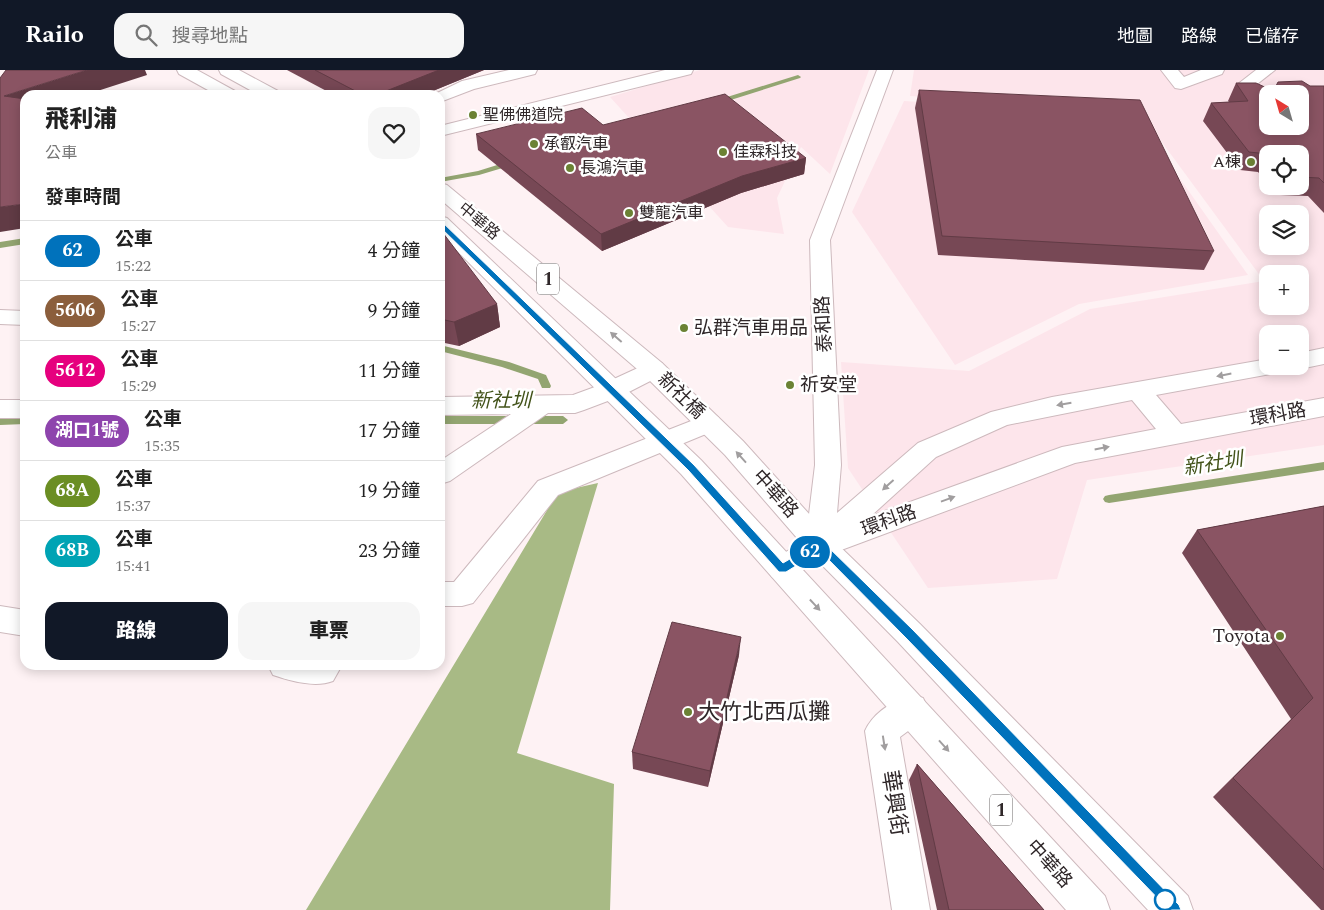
<!DOCTYPE html>
<html lang="zh-TW">
<head>
<meta charset="utf-8">
<style>
	:root { --surface:#fff; --page:#f6f6f6; --text:#222; --muted:#767676; --line:#e0e0e0; --accent:#111827 }
	body { margin:0; font-family:Spectral,"Noto Sans TC",serif; background:var(--page); color:var(--text); height:100vh; display:flex; flex-direction:column; font-size:19px; white-space:nowrap }
	* { box-sizing:border-box; margin:0 }
	p { font-size:16px; color:var(--muted) }
	.icon { flex:none; width:28px; height:28px; fill:none; stroke:currentColor; stroke-width:2; stroke-linecap:round; stroke-linejoin:round }
	.map { position:relative; flex:1; overflow:hidden }
	.sheet { position:absolute; left:20px; top:20px; width:425px; height:580px; display:flex; flex-direction:column; background:var(--surface); border-radius:15px; box-shadow:0 2px 12px #0003 }
	.sheet>* { flex:none }
	.badge { padding:0 10px; border-radius:16px; font-size:18px; line-height:32px }
	.needle { width:32px; rotate:323deg }
	.tools { position:absolute; left:1259px; top:15px; display:grid; gap:10px }
	.tools a { display:grid; place-items:center; width:50px; height:50px; border-radius:10px; background:var(--surface); box-shadow:0 2px 12px #0003; font-size:25px }
	.map>.badge { position:absolute; translate:-50% -50%; box-shadow:0 0 0 2px #fff }
	h2 { padding:0 25px; font-size:19px; line-height:45px }
	.round { display:grid; place-items:center; flex:none; width:52px; height:52px; border-radius:15px; background:var(--page) }
	.head { display:flex; align-items:center; justify-content:space-between; height:85px; padding:0 25px }
	h1 { font-size:24px; font-weight:800; line-height:38px }
	.primary-button { display:flex; gap:10px; margin-top:auto; padding:10px 25px }
	.primary-button a { flex:1; height:58px; border-radius:15px; background:var(--accent); color:#fff; font-size:20px; font-weight:800; line-height:58px; text-align:center }
	.primary-button a+a { background:var(--page); color:var(--text) }
	ul { padding:0; list-style:none }
	li { display:flex; align-items:center; gap:15px; height:60px; padding:0 25px; border-top:1px solid var(--line) }
	li div { flex:1 }
	li b { display:block; font-size:19px }
	li em { font-style:normal }
	li .badge { min-width:55px; font-weight:700; text-align:center }
	header { display:flex; align-items:center; gap:30px; box-sizing:border-box; height:70px; padding:0 25px; background:var(--accent); color:#fff }
	header strong { font-size:24px }
	nav { display:flex; gap:28px; margin-inline-start:auto; font-size:18px }
	.search { width:350px; height:45px; background:var(--page); display:flex; align-items:center; gap:12px; box-sizing:border-box; padding:0 18px; border-radius:15px; color:var(--muted); font-size:19px }
	.map>svg:first-child { display:block }
	.built { fill:#fde5eb; fill-rule:evenodd }
	.forest { fill:#a8ba85 }
	.lines { fill:none; stroke-linecap:round; stroke-linejoin:round }
	.stream { fill:#93a571; fill-rule:evenodd }
	.minor-casing { stroke:#cdb9bd; stroke-width:2 }
	.major-casing { stroke:#cdb9bd; stroke-width:2 }
	.minor { fill:#fff; fill-rule:evenodd }
	.major { fill:#fff; fill-rule:evenodd }
	.wall { fill:#774855 }
	.shaded-wall { fill:#613b45 }
	.building { fill:#8a5463; stroke:#613b45; fill-rule:evenodd }
	.oneway { fill:#a19e9f }
	.line { fill:#0072bc; stroke:#fff }
	.poi-dot { fill:#6b8234; stroke:#fff; stroke-width:2 }
	.stop-dot { fill:#fff; stroke:#0072bc; stroke-width:2.5 }
	.labels { text-anchor:middle; dominant-baseline:central; stroke-width:5; stroke-linejoin:round; paint-order:stroke }
	.far-poi-label { font-size:16px; fill:#2f2729; stroke:#fff; text-anchor:start }
	.far-street-label { font-size:16px; fill:#2f2729; stroke:#fff }
	.shield { fill:#fff; stroke:#6d6869; stroke-width:1 }
	.shield-label { font-size:18px; font-weight:bold; fill:#2f2729 }
	.street-label { font-size:19px; fill:#2f2729; stroke:#fff }
	.poi-label { font-size:19px; fill:#2f2729; stroke:#fff; text-anchor:start }
	.water-label { font-size:20px; font-style:italic; fill:#43531a; stroke:#fff }
	.near-poi-label { font-size:22px; fill:#2f2729; stroke:#fff; text-anchor:start }
	.near-street-label { font-size:22px; fill:#2f2729; stroke:#fff }
</style>
</head>
<body>
<header>
<strong>Railo</strong>
<div class="search"><svg class="icon" aria-label="search" viewBox="0 0 24 24"><circle cx="10" cy="10" r="6"/><path d="M15 15l6 6"/></svg>搜尋地點</div>
<nav><a>地圖</a><a>路線</a><a>已儲存</a></nav>
</header>
<div class="map">
<svg width="1324" height="840" viewBox="0 0 1324 840">
	<rect width="100%" height="100%" fill="#fef2f4"/>
	<!-- built -->
	<g class="built">
		<path d="M700 0H869L830 104 801 77 777 128 784 164 728 157 610 27Z"/>
		<path d="M914 0H1324V375L1087 410 1057 509 928 518 848 398 841 292 969 301 1090 239 1264 211 1139 41 910 26ZM1268 24H1300V56H1268ZM1268 84H1300V116H1268ZM1268 144H1300V176H1268ZM1268 204H1300V236H1268ZM1268 264H1300V296H1268Z"/>
		<path d="M904 31 1135 45 1248 205 1079 234 955 295 852 142Z"/>
	</g>
	<!-- forest -->
	<path class="forest" d="M598 413 517 683 614 714 610 840H306L558 422Z"/>
	<g class="lines">
		<!-- stream -->
		<g class="stream">
			<path d="M798 5 801 7 800 8 718 34 711 32Z"/>
			<path d="M513 90H516V94L479 105 440 112V108L478 101Z"/>
			<path d="M25 168V174L0 178V172Z"/>
			<path d="M440 275 509 292 546 305 551 316 550 318H542L538 309 502 297 440 281Z"/>
			<path d="M25 346V354L0 355V347Z"/>
			<path d="M440 346H563L568 350 563 354H440Z"/>
			<path d="M1324 392V400L1109 433 1105 432 1103 429 1105 426 1109 425Z"/>
		</g>
		<defs>
			<g id="minor">
				<path d="M509 0H537L535 4 474 19 440 32V25H433L462 11Z"/>
				<path d="M665 0H693L691 4 440 66V56Z"/>
				<path d="M877 0H893L830 170 841 395 837 443 918 373 991 342 1052 327 1268 289V296H1284L1281 302 1156 325 1181 354 1324 328V346L1075 393 844 479 832 482 792 507 782 511 772 507 767 499 772 491 806 469 815 395 810 170ZM1132 330 1156 359 1062 377 871 446 936 387 1007 355Z"/>
				<path d="M1161 0H1178L1184 7 1201 0H1224L1222 4 1181 19 1175 18Z"/>
				<path d="M1256 0H1275L1256 15 1268 30 1265 34C1251 37 1245 24 1238 14Z"/>
				<path d="M0 240 25 241V255L0 254Z"/>
				<path d="M1324 278V294L1300 299 1291 296H1300V283Z"/>
				<path d="M653 291 662 293 665 299 662 305 621 326 584 340 575 343H548L450 411 440 414V391L511 344 440 345V327L573 325 603 314Z"/>
				<rect x="0" y="330" width="25" height="18"/>
				<path d="M709 344 718 347 722 353 718 359 558 425 473 533 462 536H440V512H454L538 411Z"/>
				<path d="M0 536 25 540V566L0 562Z"/>
				<path d="M268 595H342L333 611C315 618 291 611 273 605Z"/>
				<path d="M911 624 923 628 928 639 923 650 900 667 930 840H892L865 661C873 643 893 631 911 624Z"/>
			</g>
			<g id="major">
				<path d="M177 0H197L235 21 238 25H217L179 4Z"/>
				<path d="M219 0H239L278 21 281 25H259L221 4Z"/>
				<path d="M440 113 447 115 662 293 743 371 830 467 920 554 1188 826 1193 840H1148L898 572 810 483 725 385 644 305 440 129Z"/>
				<path d="M440 146 447 148 701 390 1105 826 1110 840H1066L681 404 440 164Z"/>
			</g>
		</defs>
		<!-- minor casing -->
		<use href="#minor" class="minor-casing"/>
		<!-- major casing -->
		<use href="#major" class="major-casing"/>
		<!-- minor -->
		<use href="#minor" class="minor"/>
		<!-- major -->
		<use href="#major" class="major"/>
	</g>
	<!-- wall -->
	<g class="wall">
		<path d="M287 0H484L423 25H334Z"/>
		<path d="M1236 13 1269 19 1324 16V143L1308 126 1280 125 1271 116H1300V84H1268V112L1258 102 1240 100 1203 51 1211 33 1229 32 1228 31Z"/>
		<path d="M919 20 1214 181 1204 200 938 185 915 38Z"/>
		<path d="M603 55 806 88 804 104 741 123 602 181 478 80 476 64Z"/>
		<path d="M440 164 497 234 500 257 459 276 440 272Z"/>
		<path d="M1324 436V840H1321L1213 727 1291 649 1182 483 1197 460Z"/>
		<path d="M739 585 708 717 633 699 632 682Z"/>
		<path d="M917 694 1044 840H937L909 710Z"/>
	</g>
	<!-- shaded-wall -->
	<g class="shaded-wall">
		<path d="M87 0H145L147 5 85 25H25V44L4 26Z"/>
		<path d="M439 0H484L423 25H376Z"/>
		<path d="M806 88 804 104 741 123 602 181 601 164 742 106Z"/>
		<path d="M25 134V158L0 162V137Z"/>
		<path d="M497 234 500 257 459 276 454 252Z"/>
		<path d="M741 567 739 585 708 717 710 701Z"/>
	</g>
	<!-- building -->
	<g class="building">
		<path d="M6 0H87L4 26 25 29V134L0 137V8Z"/>
		<path d="M315 0H439L376 25H363Z"/>
		<path d="M1302 11 1310 16H1324V113L1319 108 1300 107V84H1268L1249 82 1211 33 1248 31 1236 13H1256L1269 19 1275 18 1278 12ZM1268 24H1300V56H1268Z"/>
		<path d="M919 20 1140 30 1214 181 942 166Z"/>
		<path d="M725 24 806 88 742 106 601 164 476 64 582 38 603 55Z"/>
		<path d="M443 163 497 234 454 252 440 249V164Z"/>
		<path d="M1324 436V800L1233 708 1313 628 1197 460Z"/>
		<path d="M672 552 741 567 710 701 632 682Z"/>
		<path d="M917 694 1044 840H949Z"/>
	</g>
	<!-- one-way arrows -->
	<defs><path id="oneway-solid" d="M-6-.8H1V-3.2L6.5 0L1 3.2V.8H-6Z" transform="scale(1.25)"/></defs>
	<g class="oneway">
		<use href="#oneway-solid" transform="translate(616 267) rotate(-139)"/>
		<use href="#oneway-solid" transform="translate(1224 305) rotate(169)"/>
		<use href="#oneway-solid" transform="translate(1064 334) rotate(170)"/>
		<use href="#oneway-solid" transform="translate(1102 378) rotate(-11)"/>
		<use href="#oneway-solid" transform="translate(741 387) rotate(-132)"/>
		<use href="#oneway-solid" transform="translate(888 415) rotate(138)"/>
		<use href="#oneway-solid" transform="translate(948 429) rotate(-20)"/>
		<use href="#oneway-solid" transform="translate(815 535) rotate(47)"/>
		<use href="#oneway-solid" transform="translate(884 673) rotate(81)"/>
		<use href="#oneway-solid" transform="translate(944 676) rotate(48)"/>
	</g>
	<!-- line -->
	<path class="line" d="M440 150 694 395 783 493 817 473H824L913 560 1179 835 1181 840H1169L905 567 820 481 786 502H779L688 400 437 154 436 152Z"/>
	<!-- markers -->
	<g class="poi-dot">
		<circle cx="473" cy="45" r="5"/>
		<circle cx="534" cy="74" r="5"/>
		<circle cx="723" cy="82" r="5"/>
		<circle cx="1251" cy="92" r="5"/>
		<circle cx="570" cy="98" r="5"/>
		<circle cx="629" cy="143" r="5"/>
		<circle cx="684" cy="258" r="5"/>
		<circle cx="790" cy="315" r="5"/>
		<circle cx="1280" cy="566" r="5"/>
		<circle cx="688" cy="642" r="5"/>
	</g>
	<circle class="stop-dot" cx="1165" cy="830" r="10"/>
	<g class="labels">
		<!-- far-poi labels -->
		<g class="far-poi-label">
			<text x="483" y="45">聖佛佛道院</text>
			<text x="544" y="74">承叡汽車</text>
			<text x="733" y="82">佳霖科技</text>
			<text x="1241" y="92" text-anchor="end">A棟</text>
			<text x="580" y="98">長鴻汽車</text>
			<text x="639" y="143">雙龍汽車</text>
		</g>
		<!-- far-street labels -->
		<g class="far-street-label">
			<text transform="translate(479 151) rotate(40)">中華路</text>
		</g>
		<!-- shield labels -->
		<g class="shield">
			<rect x="537" y="193.5" width="22" height="31" rx="4"/>
			<rect x="990" y="724.5" width="22" height="31" rx="4"/>
		</g>
		<g class="shield-label">
			<text x="548" y="209">1</text>
			<text x="1001" y="740">1</text>
		</g>
		<!-- street labels -->
		<g class="street-label">
			<text transform="translate(824 254) rotate(-93)">泰和路</text>
			<text transform="translate(681 326) rotate(44)">新社橋</text>
			<text transform="translate(1278 345) rotate(-10)">環科路</text>
			<text transform="translate(775 424) rotate(48)">中華路</text>
			<text transform="translate(889 451) rotate(-20)">環科路</text>
			<text transform="translate(1049 794) rotate(48)">中華路</text>
		</g>
		<!-- poi labels -->
		<g class="poi-label">
			<text x="694" y="258">弘群汽車用品</text>
			<text x="800" y="315">祈安堂</text>
			<text x="1270" y="566" text-anchor="end">Toyota</text>
		</g>
		<!-- water labels -->
		<g class="water-label">
			<text x="501" y="331">新社圳</text>
			<text transform="translate(1213 394) rotate(-9)">新社圳</text>
		</g>
		<!-- near-poi labels -->
		<g class="near-poi-label">
			<text x="698" y="642">大竹北西瓜攤</text>
		</g>
		<!-- near-street labels -->
		<g class="near-street-label">
			<text transform="translate(894 733) rotate(81)">華興街</text>
		</g>
	</g>
</svg>
<div class="tools">
<a><svg class="needle" viewBox="-14 -14 28 28"><path d="M0-13l5 13h-10z" fill="#e53935"/><path d="M0 13l5-13h-10z" fill="#767676"/></svg></a>
<a><svg class="icon" aria-label="locate" viewBox="0 0 24 24"><circle cx="12" cy="12" r="6"/><path d="M12 2v4M12 18v4M2 12h4M18 12h4"/></svg></a>
<a><svg class="icon" aria-label="layers" viewBox="0 0 24 24"><path d="M12 4l9 5-9 5-9-5zM3 14l9 5 9-5"/></svg></a>
<a>+</a>
<a>−</a>
</div>
<b class="badge" style="left:810px;top:482px;background:#0072bc;color:#fff">62</b>
<section class="sheet">
<div class="head"><div><h1>飛利浦</h1><p>公車</p></div><a class="round"><svg class="icon" aria-label="heart" viewBox="0 0 24 24"><path d="M12 20l-8-8c-3-5 5-10 8-4 3-6 11-1 8 4z"/></svg></a></div>
<h2>發車時間</h2>
<ul>
<li><span class="badge" style="background:#0072bc;color:#fff">62</span><div><b>公車</b><p>15:22</p></div><em>4 分鐘</em></li>
<li><span class="badge" style="background:#8b5e3c;color:#fff">5606</span><div><b>公車</b><p>15:27</p></div><em>9 分鐘</em></li>
<li><span class="badge" style="background:#e6007e;color:#fff">5612</span><div><b>公車</b><p>15:29</p></div><em>11 分鐘</em></li>
<li><span class="badge" style="background:#8e44ad;color:#fff">湖口1號</span><div><b>公車</b><p>15:35</p></div><em>17 分鐘</em></li>
<li><span class="badge" style="background:#6b8e23;color:#fff">68A</span><div><b>公車</b><p>15:37</p></div><em>19 分鐘</em></li>
<li><span class="badge" style="background:#00a3b4;color:#fff">68B</span><div><b>公車</b><p>15:41</p></div><em>23 分鐘</em></li>
</ul>
<div class="primary-button"><a>路線</a><a>車票</a></div>
</section>
</div>
</body>
</html>
